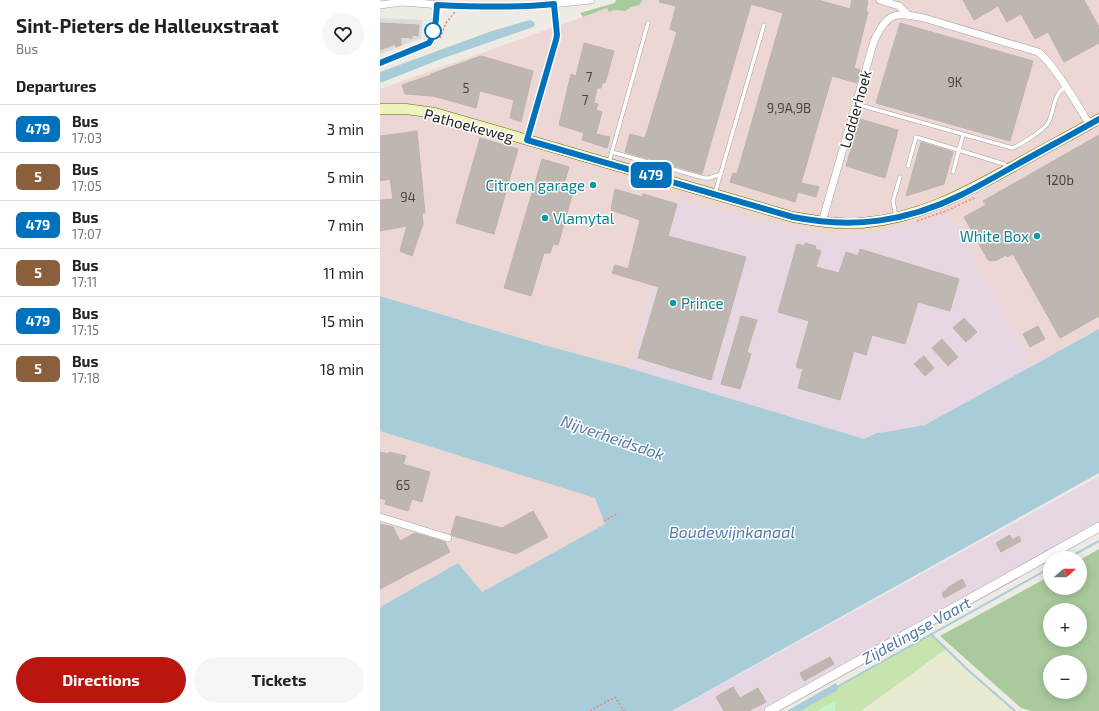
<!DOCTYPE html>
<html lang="en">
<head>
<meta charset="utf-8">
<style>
	:root { --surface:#fff; --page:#f6f6f6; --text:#202124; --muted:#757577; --line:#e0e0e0; --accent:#bb1510 }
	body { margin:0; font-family:"Exo 2",sans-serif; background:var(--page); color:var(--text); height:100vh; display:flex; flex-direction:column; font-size:15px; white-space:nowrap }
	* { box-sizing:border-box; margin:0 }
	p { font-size:13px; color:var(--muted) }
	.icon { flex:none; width:22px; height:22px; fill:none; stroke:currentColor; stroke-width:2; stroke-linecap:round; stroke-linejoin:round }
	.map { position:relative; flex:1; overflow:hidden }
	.details { display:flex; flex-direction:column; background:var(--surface); width:380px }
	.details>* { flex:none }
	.badge { padding:0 8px; border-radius:6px; font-size:14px; line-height:26px }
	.needle { width:26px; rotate:70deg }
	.tools { position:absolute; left:663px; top:551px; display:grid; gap:8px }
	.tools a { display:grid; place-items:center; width:44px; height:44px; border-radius:50%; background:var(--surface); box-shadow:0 2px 10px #0003; font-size:20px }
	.map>.badge { position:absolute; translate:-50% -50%; box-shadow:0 0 0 2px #fff }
	h2 { padding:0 16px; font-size:15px; line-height:36px }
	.round { display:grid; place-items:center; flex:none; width:42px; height:42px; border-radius:21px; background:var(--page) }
	.summary { display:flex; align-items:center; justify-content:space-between; height:68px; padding:0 16px }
	h1 { font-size:19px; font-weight:700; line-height:30px }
	.action { display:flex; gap:8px; margin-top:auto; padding:8px 16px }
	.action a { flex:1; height:46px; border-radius:24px; background:var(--accent); color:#fff; font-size:16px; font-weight:700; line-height:46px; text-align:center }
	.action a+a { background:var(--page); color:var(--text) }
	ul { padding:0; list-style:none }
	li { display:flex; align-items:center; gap:12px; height:48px; padding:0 16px; border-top:1px solid var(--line) }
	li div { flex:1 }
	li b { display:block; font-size:15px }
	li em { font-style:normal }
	li .badge { min-width:44px; font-weight:700; text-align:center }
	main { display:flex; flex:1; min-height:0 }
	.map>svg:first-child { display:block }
	.residential { fill:#dcdbdb }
	.commercial { fill:#edd7d5 }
	.industrial { fill:#e6d7e3 }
	.farmland { fill:#e9ebd1 }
	.grass { fill:#c7e4ae }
	.forest { fill:#a9ca9d; fill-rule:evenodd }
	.park { fill:#c5f5ca }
	.water { fill:#a8ccd8 }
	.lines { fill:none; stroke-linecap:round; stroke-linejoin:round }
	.stream { stroke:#a8ccd8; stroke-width:2 }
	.building { fill:#beb7b1; stroke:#beb3a8 }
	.service-casing { stroke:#a2a2a2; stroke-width:4.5 }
	.minor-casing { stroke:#a2a2a2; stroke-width:8 }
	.tertiary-casing { stroke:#a2a2a2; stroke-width:10 }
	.secondary-casing { stroke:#5f6c0e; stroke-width:11 }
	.path { stroke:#ee8575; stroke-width:1.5; stroke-dasharray:2 2; stroke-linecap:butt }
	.service { stroke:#fff; stroke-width:3.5 }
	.minor { stroke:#fff; stroke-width:7 }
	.tertiary { stroke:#fff; stroke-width:9 }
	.secondary { stroke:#f0f4bc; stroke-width:10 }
	.line-casing { stroke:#fff; stroke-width:9 }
	.line { stroke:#0072bc; stroke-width:6 }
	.stop-dot { fill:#fff; stroke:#0072bc; stroke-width:2 }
	.culture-dot { fill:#0f9aa8; stroke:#fff; stroke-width:1.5 }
	.labels { text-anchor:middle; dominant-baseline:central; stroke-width:3; stroke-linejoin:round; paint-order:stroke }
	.number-label { font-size:13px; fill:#464443 }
	.street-label { font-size:15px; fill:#1e1e1e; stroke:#fff }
	.culture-label { font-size:15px; fill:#0d838f; stroke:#fff; text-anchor:end }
	.water-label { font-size:16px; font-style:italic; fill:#5279a5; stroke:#fff }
</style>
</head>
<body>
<main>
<section class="details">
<div class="summary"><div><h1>Sint-Pieters de Halleuxstraat</h1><p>Bus</p></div><a class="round"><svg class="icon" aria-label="heart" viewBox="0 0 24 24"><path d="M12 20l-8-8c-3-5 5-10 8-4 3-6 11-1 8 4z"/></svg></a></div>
<h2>Departures</h2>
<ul>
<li><span class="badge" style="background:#0072bc;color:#fff">479</span><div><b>Bus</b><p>17:03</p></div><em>3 min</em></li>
<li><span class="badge" style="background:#8b5e3c;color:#fff">5</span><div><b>Bus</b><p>17:05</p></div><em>5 min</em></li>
<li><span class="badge" style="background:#0072bc;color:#fff">479</span><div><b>Bus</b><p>17:07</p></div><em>7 min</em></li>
<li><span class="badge" style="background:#8b5e3c;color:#fff">5</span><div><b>Bus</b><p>17:11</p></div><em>11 min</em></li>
<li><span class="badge" style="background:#0072bc;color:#fff">479</span><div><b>Bus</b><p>17:15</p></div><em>15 min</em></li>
<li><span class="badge" style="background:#8b5e3c;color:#fff">5</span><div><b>Bus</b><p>17:18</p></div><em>18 min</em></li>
</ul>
<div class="action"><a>Directions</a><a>Tickets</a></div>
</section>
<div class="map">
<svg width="719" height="711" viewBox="0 0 719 711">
	<rect width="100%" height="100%" fill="#eeebe5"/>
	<!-- residential -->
	<path class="residential" d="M0 18 42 20 41 38 0 54Z"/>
	<!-- commercial -->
	<g class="commercial">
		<path d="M250 0H719V329L545 425 484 439 249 368 157 343 0 296V89Z"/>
		<path d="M0 431 215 498 225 524 102 592 78 563 0 607Z"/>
	</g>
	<!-- industrial -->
	<g class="industrial">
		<path d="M299 199 353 215 448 238 510 231 542 223 568 214 653 367 545 425 506 432 497 433 484 439 249 368Z"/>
		<path d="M719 476V533L675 558H670V561L401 711H293Z"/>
	</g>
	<!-- farmland -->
	<path class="farmland" d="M566 649 635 711H481Z"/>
	<!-- grass -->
	<path class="grass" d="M551 634 566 649 481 711H412Z"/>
	<!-- forest -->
	<g class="forest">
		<path d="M236 0H263L259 5 251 7 245 11 234 10 229 12 227 8 203 17 200 13 235 3Z"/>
		<path d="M719 549V711H651L641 708 560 636 670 576V588H700V560ZM670 610H700V640H670ZM670 662H700V692H670Z"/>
	</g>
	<!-- park -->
	<path class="park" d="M455 701V711H437Z"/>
	<!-- water -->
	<g class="water">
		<path d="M150 20 154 22 155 25 153 27 61 59 0 83V72L112 31Z"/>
		<path d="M0 296 157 343 249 368 484 439 497 433 506 432 545 425 719 329V473L292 711H0V607L78 563 102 592 225 524 215 498 0 431Z"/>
		<path d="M456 683 458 690 420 711H407Z"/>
	</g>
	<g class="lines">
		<!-- stream -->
		<g class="stream">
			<path d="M688 558 719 541"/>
			<path d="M551 634 589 671 635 711"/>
			<path d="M455 688 670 568"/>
		</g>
	</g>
	<!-- building -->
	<g class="building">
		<path d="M280 0H438L470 9 472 0H484L488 1 486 11 488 12 474 68 480 70 477 83 452 76 421 183 439 187 436 197 418 192 415 202 350 182 353 173 357 174 403 13 371 4 322 174 245 152 250 134 265 138 297 32 290 29 296 6 279 2Z"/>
		<path d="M583 0H704L719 27V43L684 62 668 32 655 39 641 14 627 22 618 6 594 20Z"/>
		<path d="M0 23 39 25 38 36 32 35V38L21 37V45L16 47 15 44 0 50Z"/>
		<path d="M520 23 653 61 630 141 496 103Z"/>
		<path d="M204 43 234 51 225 83H222L221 88H217L214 103 218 104 216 110 222 112 216 134 230 137 227 148 202 140 204 133 179 125 191 74 196 76Z"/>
		<path d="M101 56 153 71 141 122 130 118 134 100 100 91 96 108 53 96 25 94 22 85 51 75V74Z"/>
		<path d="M480 119 518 130 505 178 466 166Z"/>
		<path d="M37 131 45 213H42L43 224 32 256 20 251 27 226 0 231V200L13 199 10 179 0 181V136Z"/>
		<path d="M719 135V316L680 338 633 254 627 257 626 255 615 261 614 260 610 261 609 259 608 260 584 217 606 205 603 201Z"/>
		<path d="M100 138 138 149 114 234 76 223Z"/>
		<path d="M541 142 573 152 564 184 526 196Z"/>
		<path d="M162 159 189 167 183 188 193 192 178 245 173 244 170 253H164L151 296 124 288Z"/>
		<path d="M235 189 262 197 263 194 297 204 288 236 366 257 331 380 258 358 279 287 232 273 235 265 248 269 260 220 231 210Z"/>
		<path d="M425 243 436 246 435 249 441 251 436 267 459 273 466 252 478 256 480 249 579 279 570 311 538 302 525 344 492 335 486 355 474 351 460 400 418 388 423 369 416 367 429 321 398 312 417 244 424 246Z"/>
		<path d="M361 316 377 320 367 352 371 354 360 389 341 384Z"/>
		<path d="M584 318 597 332 586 342 573 328Z"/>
		<path d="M658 326 665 339 650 347 643 334Z"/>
		<path d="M562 339 578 357 568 366 552 348Z"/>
		<path d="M544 356 554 368 545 376 534 364Z"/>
		<path d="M0 452 9 454V452L26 456 23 464 50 472 42 502 32 499 28 511 5 504 6 500 0 498Z"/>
		<path d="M153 511 168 537 136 554 73 536 71 534 76 516 122 528Z"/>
		<path d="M0 524 13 527 20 541 35 533 65 542 70 552 0 589Z"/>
		<path d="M630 535 632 540 639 536 641 541 621 552 616 543Z"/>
		<path d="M582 579 586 586 564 598 562 593 568 589 567 588Z"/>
		<path d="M450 657 454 664 424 681 420 673Z"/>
		<path d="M353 687 360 698 378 688 386 702 369 711H344L336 697Z"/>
	</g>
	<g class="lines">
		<defs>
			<g id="service">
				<path d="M476 104 632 148C639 146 665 129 668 123 675 110 672 96 685 87"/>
				<path d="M232 152 324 178H329L341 174"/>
				<path d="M229 162 268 23"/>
				<path d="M528 166 536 137 624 164 627 167"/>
				<path d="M573 172 583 135"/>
				<path d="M335 193 384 25"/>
				<path d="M516 217 513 201 520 177"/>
			</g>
			<g id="minor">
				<path d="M500 0 519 6 528 15"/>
				<path d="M0 5 22 2 75 6 141 7 211 0"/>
				<path d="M0 63 49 43C56 33 56 17 57 5"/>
				<path d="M147 140 176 40 177 35 174 5"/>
				<path d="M442 222 494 41C508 12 514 12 544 18L658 52C673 62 699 107 709 124"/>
				<path d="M0 517 68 538"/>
			</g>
			<path id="tertiary" d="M389 711 719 527"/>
			<path id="secondary" d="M0 109H26L55 113 413 217C436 221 459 225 482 223 540 218 585 193 634 166 662 150 691 135 719 119"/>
		</defs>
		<!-- service casing -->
		<use href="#service" class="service-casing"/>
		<!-- minor casing -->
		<use href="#minor" class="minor-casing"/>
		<!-- tertiary casing -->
		<use href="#tertiary" class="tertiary-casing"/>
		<!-- secondary casing -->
		<use href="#secondary" class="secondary-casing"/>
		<!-- path -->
		<g class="path">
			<path d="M60 38 66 23 75 12"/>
			<path d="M537 221 566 211 596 197"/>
			<path d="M224 521 238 513"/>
			<path d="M210 711 235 697 244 711"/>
		</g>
		<!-- service -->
		<use href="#service" class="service"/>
		<!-- minor -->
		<use href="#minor" class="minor"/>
		<!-- tertiary -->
		<use href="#tertiary" class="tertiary"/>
		<!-- secondary -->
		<use href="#secondary" class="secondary"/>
	</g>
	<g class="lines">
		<defs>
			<path id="line" d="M0 63 49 43C56 33 56 17 57 5 96 7 135 8 174 4L177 35 176 40 147 140 413 217C473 229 526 222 581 195 597 187 613 178 629 169 659 152 689 136 719 119"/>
		</defs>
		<!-- line casing -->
		<use href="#line" class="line-casing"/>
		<!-- line -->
		<use href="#line" class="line"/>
	</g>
	<!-- markers -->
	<circle class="stop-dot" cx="53" cy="31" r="8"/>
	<g class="culture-dot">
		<circle cx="213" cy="185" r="4"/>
		<circle cx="165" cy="218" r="4"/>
		<circle cx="657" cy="236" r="4"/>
		<circle cx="293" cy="303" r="4"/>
	</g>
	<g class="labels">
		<!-- number labels -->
		<g class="number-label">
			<text x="209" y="77">7</text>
			<text x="575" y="82">9K</text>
			<text x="86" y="88">5</text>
			<text x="205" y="100">7</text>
			<text x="409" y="108">9,9A,9B</text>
			<text x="680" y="180">120b</text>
			<text x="28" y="197">94</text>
			<text x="23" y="485">65</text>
		</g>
		<!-- street labels -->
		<g class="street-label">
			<text transform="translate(475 109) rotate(-74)">Lodderhoek</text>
			<text transform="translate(89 125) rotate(15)">Pathoekeweg</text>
		</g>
		<!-- culture labels -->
		<g class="culture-label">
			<text x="205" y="185">Citroen garage</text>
			<text x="173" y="218" text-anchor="start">Vlamytal</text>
			<text x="649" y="236">White Box</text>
			<text x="301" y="303" text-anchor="start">Prince</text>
		</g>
		<!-- water labels -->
		<g class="water-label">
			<text transform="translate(233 437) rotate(19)">Nijverheidsdok</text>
			<text x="352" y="531">Boudewijnkanaal</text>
			<text transform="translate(536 630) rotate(-29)">Zijdelingse Vaart</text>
		</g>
	</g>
</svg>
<div class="tools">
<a><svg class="needle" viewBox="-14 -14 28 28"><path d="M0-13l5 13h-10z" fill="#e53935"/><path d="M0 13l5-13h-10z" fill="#757577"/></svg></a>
<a>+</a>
<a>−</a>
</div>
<b class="badge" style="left:271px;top:175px;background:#0072bc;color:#fff">479</b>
</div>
</main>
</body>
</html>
